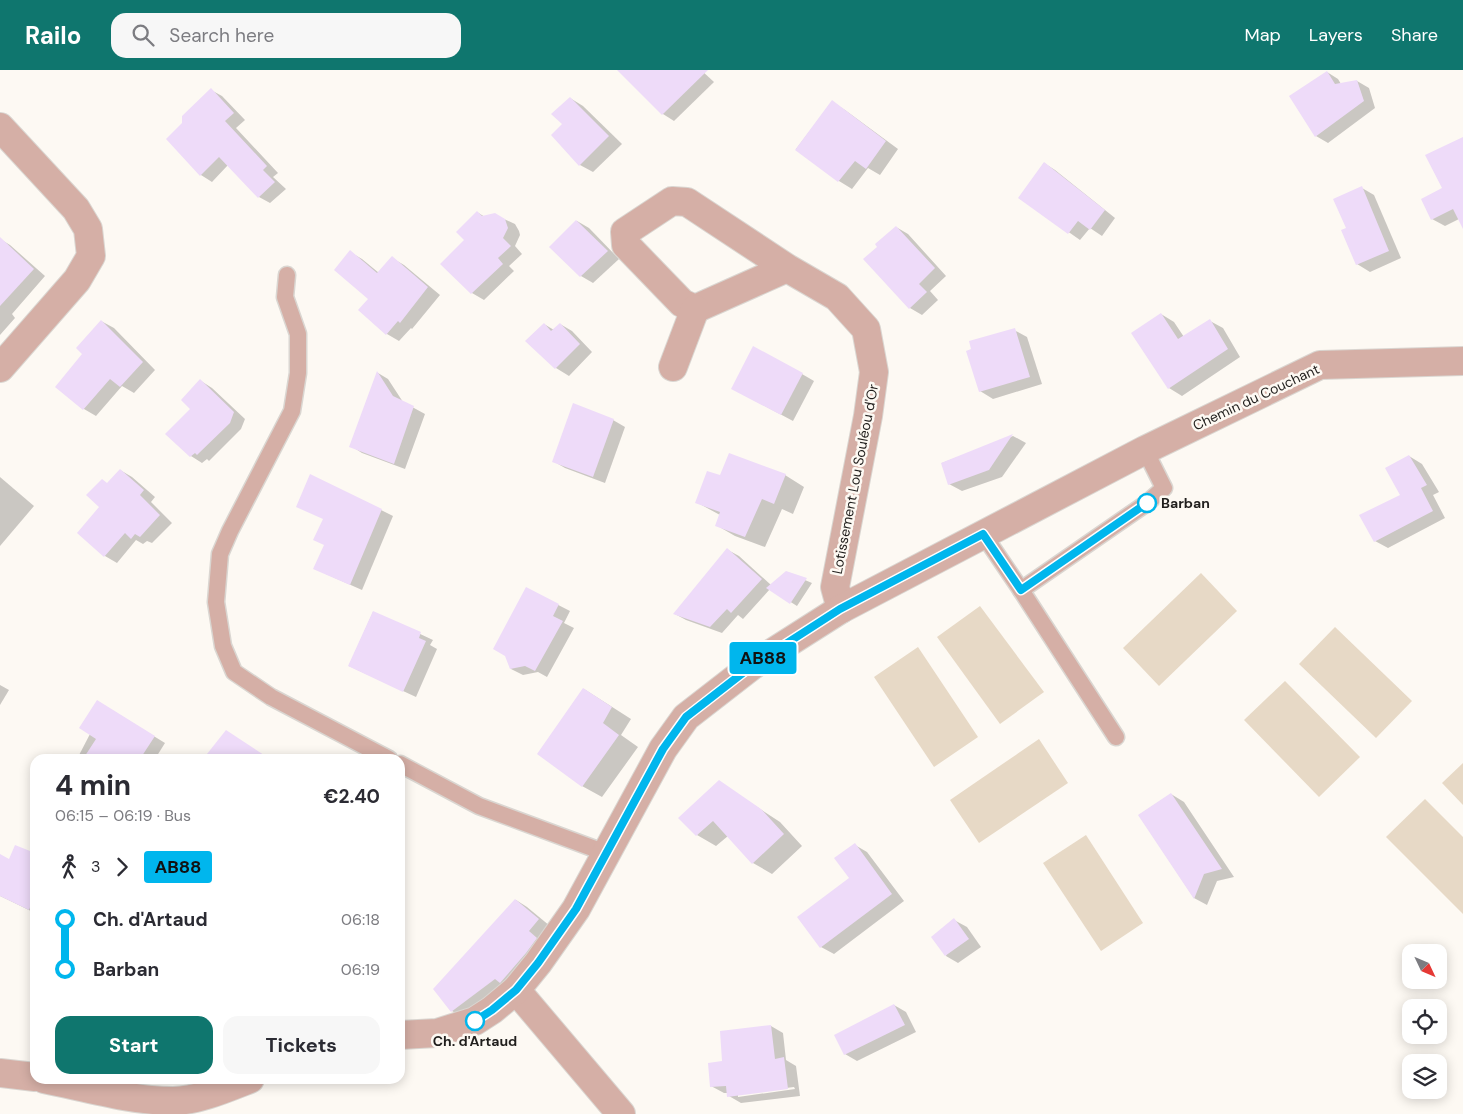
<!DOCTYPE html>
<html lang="en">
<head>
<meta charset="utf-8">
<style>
	:root { --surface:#fff; --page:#f7f7f7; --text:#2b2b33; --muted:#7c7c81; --accent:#0f766e }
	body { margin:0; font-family:"DM Sans",sans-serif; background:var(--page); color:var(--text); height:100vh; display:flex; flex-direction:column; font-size:19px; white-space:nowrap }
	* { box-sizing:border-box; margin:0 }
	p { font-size:16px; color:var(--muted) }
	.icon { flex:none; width:28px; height:28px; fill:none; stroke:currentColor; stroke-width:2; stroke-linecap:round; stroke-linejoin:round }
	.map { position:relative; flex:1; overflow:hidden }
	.drawer { position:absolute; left:30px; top:684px; width:375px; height:330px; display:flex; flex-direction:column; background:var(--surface); border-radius:15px; box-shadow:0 2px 12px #0003 }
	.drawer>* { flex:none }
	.badge { padding:0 10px; border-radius:4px; font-size:18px; line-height:32px }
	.needle { width:32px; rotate:134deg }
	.tools { position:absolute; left:1402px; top:874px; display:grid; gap:10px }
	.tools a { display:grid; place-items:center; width:45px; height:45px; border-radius:10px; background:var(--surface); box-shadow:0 2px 12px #0003; font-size:25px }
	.map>.badge { position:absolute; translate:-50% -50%; box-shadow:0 0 0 2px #fff }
	.legs { display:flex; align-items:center; gap:8px; height:55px; padding:0 25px; font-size:16px }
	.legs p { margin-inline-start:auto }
	.summary { display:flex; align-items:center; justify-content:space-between; height:85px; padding:0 25px }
	h1 { font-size:28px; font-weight:700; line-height:38px }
	.cta { display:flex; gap:10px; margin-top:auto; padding:10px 25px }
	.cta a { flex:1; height:58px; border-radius:15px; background:var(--accent); color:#fff; font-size:20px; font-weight:700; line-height:58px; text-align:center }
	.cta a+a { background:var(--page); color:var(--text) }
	ul { padding:0 25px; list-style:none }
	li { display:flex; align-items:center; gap:18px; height:50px; font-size:19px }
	li i { display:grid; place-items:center; width:8px; height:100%; margin:0 6px; background:currentColor }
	li i::after { content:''; width:12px; height:12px; margin:-6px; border:4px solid; border-radius:50%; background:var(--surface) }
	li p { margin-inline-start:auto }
	li:first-child i { background:linear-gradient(#0000 50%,currentColor 0) }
	li:last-child i { background:linear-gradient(currentColor 50%,#0000 0) }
	header { display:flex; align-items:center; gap:30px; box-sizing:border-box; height:70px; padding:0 25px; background:var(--accent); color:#fff }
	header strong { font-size:24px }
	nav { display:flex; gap:28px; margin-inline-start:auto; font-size:18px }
	.search { width:350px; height:45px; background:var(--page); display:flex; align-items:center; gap:12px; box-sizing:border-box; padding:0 18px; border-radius:15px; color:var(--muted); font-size:19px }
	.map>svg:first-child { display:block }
	.green { fill:#e7d9c6 }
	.shadow { fill:#0003; fill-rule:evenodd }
	.building { fill:#eedbf9 }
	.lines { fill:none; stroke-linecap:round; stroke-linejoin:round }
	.service-casing { stroke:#dad6d1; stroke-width:19 }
	.minor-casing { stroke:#dad6d1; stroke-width:30 }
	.service { stroke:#d5afa6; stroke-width:16 }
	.minor { stroke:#d5afa6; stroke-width:28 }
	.line-1-casing { stroke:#fff; stroke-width:11 }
	.line-1 { stroke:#00b6ed; stroke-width:8 }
	.stop-1-dot { fill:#fff; stroke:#00b6ed; stroke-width:2.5 }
	.labels { text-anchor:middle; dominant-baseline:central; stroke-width:5; stroke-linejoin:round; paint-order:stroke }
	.street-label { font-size:14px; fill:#211f1d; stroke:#fdf9f3 }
	.stop-label { font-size:14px; font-weight:bold; fill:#211f1d; stroke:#fdf9f3; text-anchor:start }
</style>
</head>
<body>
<header>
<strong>Railo</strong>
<div class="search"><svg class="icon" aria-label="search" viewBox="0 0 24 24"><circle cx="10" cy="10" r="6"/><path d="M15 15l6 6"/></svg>Search here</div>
<nav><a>Map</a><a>Layers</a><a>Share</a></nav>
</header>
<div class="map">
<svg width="1463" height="1044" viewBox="0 0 1463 1044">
	<rect width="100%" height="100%" fill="#fdf9f3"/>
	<!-- green -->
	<g class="green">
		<path d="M1201 503 1237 541 1159 616 1123 578Z"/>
		<path d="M980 536 1044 622 1000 654 937 567Z"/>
		<path d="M1335 557 1412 631 1376 668 1299 594Z"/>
		<path d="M918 577 978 667 934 697 874 607Z"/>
		<path d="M1285 611 1360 687 1319 727 1244 650Z"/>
		<path d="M1039 669 1068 713 979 773 950 730Z"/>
		<path d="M1463 693V735L1442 713Z"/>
		<path d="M1425 729 1463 767V844L1386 767Z"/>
		<path d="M1086 765 1143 853 1101 881 1043 793Z"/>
	</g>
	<!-- shadow -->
	<g class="shadow">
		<path d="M619 0H701L714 12 674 51 663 44Z"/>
		<path d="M1327 2 1338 9 1341 14 1357 11 1369 18 1375 38 1328 73 1316 66 1291 26Z"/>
		<path d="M211 20 222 26 245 50 236 58 278 103 273 107 286 119 270 133 259 127 228 95 212 112 201 105 184 54Z"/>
		<path d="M570 28 583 36 622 74 593 102 580 95 564 54Z"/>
		<path d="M832 32 845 40 898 79 880 105 868 98 852 119 839 111 796 79Z"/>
		<path d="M1463 68V147L1445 156 1432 149Z"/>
		<path d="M1044 93 1055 100 1115 148 1102 166 1090 158 1080 170 1020 128Z"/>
		<path d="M1362 118 1374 125 1401 188 1370 202 1357 194 1347 158Z"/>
		<path d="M477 142 485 147 495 145 515 154 519 161 520 165 515 176 522 184 509 196 514 201 484 230 472 223 441 194 466 170Z"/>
		<path d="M577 151 589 158 619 189 593 213 581 206 551 177Z"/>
		<path d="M896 157 908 164 946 206 930 221 938 230 922 245 910 238 865 189 879 177Z"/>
		<path d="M0 169 10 175 45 206 12 244 15 248 0 265Z"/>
		<path d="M350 182 362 189 379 203 392 188 404 195 440 225 412 259 411 258 399 271 387 264 360 240 369 229Z"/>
		<path d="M1161 244 1174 252 1184 267 1210 251 1223 258 1240 287 1182 326 1169 318Z"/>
		<path d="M101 251 114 258 155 300 134 323 122 316 96 346 84 339V284Z"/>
		<path d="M544 254 554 260 560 254 572 261 592 282 569 306 556 298 526 271Z"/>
		<path d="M1014 260 1027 267 1042 314 993 329 980 321Z"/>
		<path d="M378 303 388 309 403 332 425 344 405 399 362 383 351 376Z"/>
		<path d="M802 304 814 311 793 351 744 325Z"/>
		<path d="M201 311 212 318 245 349 241 359 209 391 207 389 202 393 191 386 192 339Z"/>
		<path d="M613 350 625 357 605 413 565 398 553 391Z"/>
		<path d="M1013 366 1026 373 1002 407 962 421 949 414 942 393Z"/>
		<path d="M1409 386 1422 394 1439 422 1433 425 1445 448 1388 478 1375 471 1402 425Z"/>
		<path d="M120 400 132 407 155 427 151 432 172 453 152 473 147 471 143 474 136 470 117 493 105 486 101 437 108 414Z"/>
		<path d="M785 405 804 417 793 444 782 439 765 477 735 466 716 455 720 445 696 432 721 406Z"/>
		<path d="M0 407 34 436 0 476Z"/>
		<path d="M381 440 393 446 362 520 326 504Z"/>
		<path d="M728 480 739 486 771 515 786 502 812 513 797 536 770 519 743 549 738 545 722 563 686 550 675 544Z"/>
		<path d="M527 519 570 541 564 553 574 558 547 607 538 602 523 605 511 599Z"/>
		<path d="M373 542 433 570 430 575 437 579 416 627 349 596Z"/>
		<path d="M0 615 9 620 0 635Z"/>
		<path d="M584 619 631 649 621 665 638 677 602 727 582 716Z"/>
		<path d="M108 638 165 673 155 689H77L90 664Z"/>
		<path d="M719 712 780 752 802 776 772 804 753 793 728 766 716 776 697 765Z"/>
		<path d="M1171 724 1184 732 1234 807 1217 811 1207 835 1194 828 1139 745Z"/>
		<path d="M400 756 404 758 400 764Z"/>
		<path d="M35 774V843L0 826V796L9 791 31 783Z"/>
		<path d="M855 775 867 782 904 831 834 884 821 877 851 808Z"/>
		<path d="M516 830 527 837 550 856 547 875 464 948 452 941 435 919Z"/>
		<path d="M954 850 967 857 981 877 958 893 946 886Z"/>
		<path d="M894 935 906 942 916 962 857 991 845 984Z"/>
		<path d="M771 956 783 963 786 990 796 996 800 1026 741 1033 729 1026 728 1023H724L711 1016 724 993ZM794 1017 795 1019 738 1027V1024Z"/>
	</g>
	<!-- building -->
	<g class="building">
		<path d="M617 0H708L662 45Z"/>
		<path d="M1327 1 1335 14 1357 10 1364 31 1315 67 1289 26Z"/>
		<path d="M211 18 234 43 225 51 267 96 263 100 275 112 258 128 219 87 200 106 166 69 182 53V46Z"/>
		<path d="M570 27 609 66 579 96 551 65 562 54 551 44Z"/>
		<path d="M832 30 886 71 866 99 855 91 838 112 795 80Z"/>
		<path d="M1463 67V159L1453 139 1431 150 1421 129 1442 118 1425 85Z"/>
		<path d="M1044 92 1105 140 1090 160 1078 151 1068 164 1018 128Z"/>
		<path d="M1362 116 1389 181 1356 195 1341 160 1346 158 1333 129Z"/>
		<path d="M477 141 482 146 495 143 505 149 508 158 503 168 511 176 498 188 503 194 471 224 440 194 464 170 456 162Z"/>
		<path d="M576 150 608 181 580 207 549 177Z"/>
		<path d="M896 156 935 198 919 214 927 222 909 239 863 189 877 177 875 174Z"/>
		<path d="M0 167 34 199 0 236Z"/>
		<path d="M350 180 377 203 392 186 428 217 400 253 398 251 386 265 358 240 368 229 334 200Z"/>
		<path d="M1161 243 1178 269 1210 249 1228 279 1168 319 1131 263Z"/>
		<path d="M101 250 143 292 120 317 110 309 83 340 55 317 82 284 76 278Z"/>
		<path d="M544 253 551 261 560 253 580 274 555 299 525 271Z"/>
		<path d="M1015 258 1030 307 979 322 966 281 971 279 969 271Z"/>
		<path d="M753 276 803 303 781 345 731 319Z"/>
		<path d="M377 301 393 326 414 336 394 394 349 377Z"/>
		<path d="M200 309 234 342 230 353 197 385 195 383 190 387 165 364 190 339 181 330Z"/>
		<path d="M573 333 614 349 593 407 552 392Z"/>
		<path d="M1013 364 989 400 948 415 941 393Z"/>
		<path d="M729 383 786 404 774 434 762 429 745 467 715 456 720 442 695 433 707 401 720 405Z"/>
		<path d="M1409 385 1427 415 1421 418 1433 441 1374 472 1359 445 1400 425 1385 398Z"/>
		<path d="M120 399 144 420 140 425 160 445 140 467 135 464 131 469 125 463 104 487 77 463 99 437 86 425 102 409 107 413Z"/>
		<path d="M310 404 382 439 350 515 313 499 324 475 313 470 323 449 296 437Z"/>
		<path d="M727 478 762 509 731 543 727 539 710 557 673 544Z"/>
		<path d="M786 501 807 508 790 534 766 518Z"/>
		<path d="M526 517 559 534 553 546 563 551 535 601 525 596 510 599 505 586 493 579Z"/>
		<path d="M373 541 421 562 419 568 426 571 403 622 348 596Z"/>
		<path d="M583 618 612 637 603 653 619 665 582 717 537 684Z"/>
		<path d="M97 630 155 666 140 689H83L96 669 79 658Z"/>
		<path d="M226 660 270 689H203Z"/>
		<path d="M719 710 761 739 784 764 752 794 713 751 696 766 678 748Z"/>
		<path d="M1171 723 1222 799 1204 804 1194 829 1138 745Z"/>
		<path d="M855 773 892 824 820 878 797 847 849 808 834 788Z"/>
		<path d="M15 775 35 783V824L29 840 0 826V784L9 789Z"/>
		<path d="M515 829 539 849 529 861 537 868 526 883 500 913 495 909 451 942 433 919Z"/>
		<path d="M954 848 969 869 945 886 931 867Z"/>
		<path d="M894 934 905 955 844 985 834 965Z"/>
		<path d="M771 955 775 989 784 987 788 1019 727 1027 726 1016 710 1017 708 993 722 991 720 961Z"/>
	</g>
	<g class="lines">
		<defs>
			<g id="service">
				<path d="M287 205 285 227 298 264V303L292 341 230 461 220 484 216 532 223 576 234 602 271 627 389 689"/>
				<path d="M983 464 1021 520 1116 667"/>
				<path d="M1021 520 1147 433 1164 418 1145 380"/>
				<path d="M400 694 479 736 606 783"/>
			</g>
			<g id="minor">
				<path d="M0 57 76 139 88 159 91 186 77 210 0 298"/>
				<path d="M787 198 695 239 682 233 626 175 625 162 672 131 687 132 787 198 837 227 866 259 874 302 868 346 835 517 841 539"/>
				<path d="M673 297 695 239"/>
				<path d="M516 920 621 1044"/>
				<path d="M400 965 437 963 475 951 492 940 516 920 538 893 576 839 663 679 686 647 753 595 841 539 1145 380 1320 295 1463 291"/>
				<path d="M0 1003 35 1007"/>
				<path d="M44 1009C84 1017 132 1031 173 1031 197 1031 227 1018 250 1009"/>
			</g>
		</defs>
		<!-- service casing -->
		<use href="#service" class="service-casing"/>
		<!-- minor casing -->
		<use href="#minor" class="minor-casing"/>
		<!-- service -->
		<use href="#service" class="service"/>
		<!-- minor -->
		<use href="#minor" class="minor"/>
	</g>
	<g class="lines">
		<defs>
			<path id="line-1" d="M475 951 492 940 516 920 538 893 576 839 663 679 686 647 753 595 840 539 983 464 1021 520 1147 433"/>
		</defs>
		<!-- line-1 casing -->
		<use href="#line-1" class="line-1-casing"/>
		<!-- line-1 -->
		<use href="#line-1" class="line-1"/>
	</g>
	<!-- markers -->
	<g class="stop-1-dot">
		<circle cx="1147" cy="433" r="9"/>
		<circle cx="475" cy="951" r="9"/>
	</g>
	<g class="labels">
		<!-- street labels -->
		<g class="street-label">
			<text transform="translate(1256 327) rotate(-25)">Chemin du Couchant</text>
			<text transform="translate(855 409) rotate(-79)">Lotissement Lou Souléou d'Or</text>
		</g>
		<!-- stop labels -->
		<g class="stop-label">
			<text x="1161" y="433">Barban</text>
			<text x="475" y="971" text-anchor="middle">Ch. d'Artaud</text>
		</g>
	</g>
</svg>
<div class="tools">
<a><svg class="needle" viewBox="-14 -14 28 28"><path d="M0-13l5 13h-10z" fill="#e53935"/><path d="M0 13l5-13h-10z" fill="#7c7c81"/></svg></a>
<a><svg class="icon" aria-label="locate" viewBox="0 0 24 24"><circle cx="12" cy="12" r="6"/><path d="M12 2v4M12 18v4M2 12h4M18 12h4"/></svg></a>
<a><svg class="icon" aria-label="layers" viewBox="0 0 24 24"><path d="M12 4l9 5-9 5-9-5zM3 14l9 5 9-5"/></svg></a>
</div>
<b class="badge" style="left:763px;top:588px;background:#00b6ed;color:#111">AB88</b>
<section class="drawer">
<div class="summary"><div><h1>4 min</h1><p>06:15 – 06:19 · Bus</p></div><b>€2.40</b></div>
<div class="legs"><svg class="icon" aria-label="walk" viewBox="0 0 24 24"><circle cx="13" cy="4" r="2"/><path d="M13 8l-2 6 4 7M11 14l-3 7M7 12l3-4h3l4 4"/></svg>3<svg class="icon" aria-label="forward" viewBox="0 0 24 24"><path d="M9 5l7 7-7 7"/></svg><b class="badge" style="background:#00b6ed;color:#111">AB88</b></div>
<ul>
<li><i style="color:#00b6ed"></i><b>Ch. d'Artaud</b><p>06:18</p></li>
<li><i style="color:#00b6ed"></i><b>Barban</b><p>06:19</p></li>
</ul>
<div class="cta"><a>Start</a><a>Tickets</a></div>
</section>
</div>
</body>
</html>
